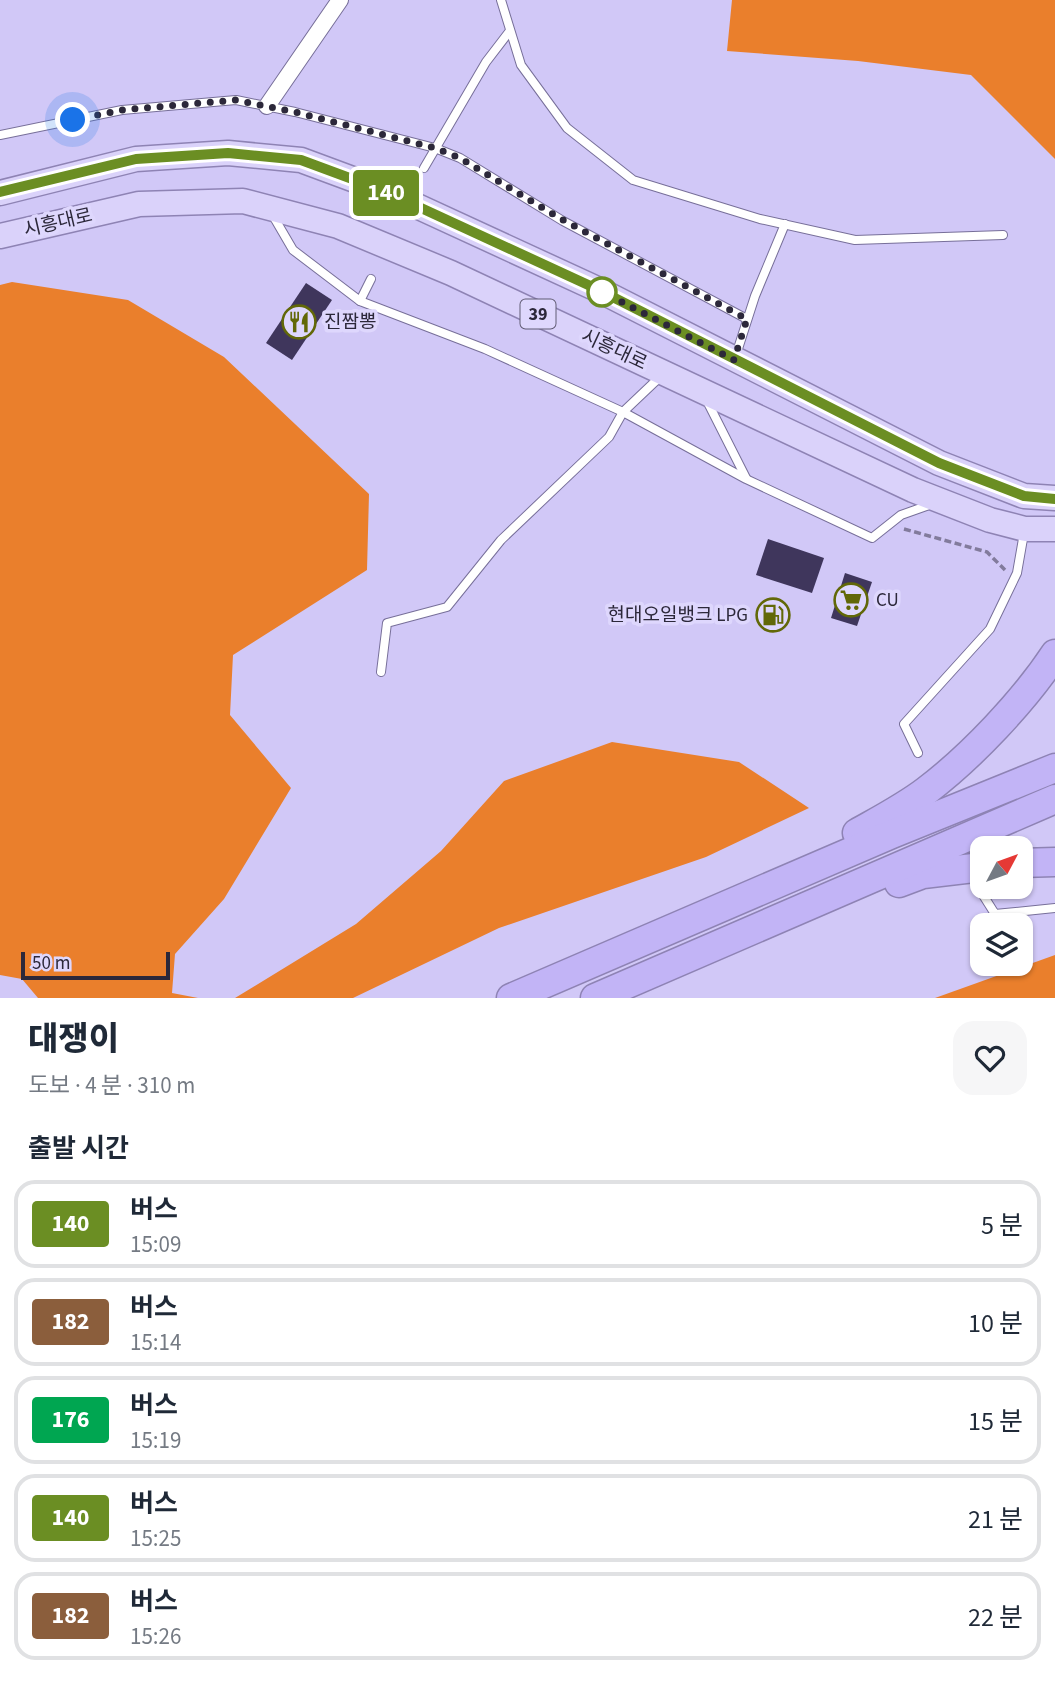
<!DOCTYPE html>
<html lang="ko">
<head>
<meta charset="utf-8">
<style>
	:root { --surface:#fff; --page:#f6f6f7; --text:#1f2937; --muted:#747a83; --line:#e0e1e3 }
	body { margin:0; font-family:"Source Sans 3","Noto Sans KR",sans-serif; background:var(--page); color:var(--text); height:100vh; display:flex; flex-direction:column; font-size:26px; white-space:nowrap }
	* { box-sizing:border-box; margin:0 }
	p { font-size:23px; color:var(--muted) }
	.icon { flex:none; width:38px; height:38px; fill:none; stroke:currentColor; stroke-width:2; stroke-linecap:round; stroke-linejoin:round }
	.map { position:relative; height:998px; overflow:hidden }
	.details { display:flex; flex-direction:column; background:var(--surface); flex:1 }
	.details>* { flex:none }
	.badge { padding:0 14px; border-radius:5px; font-size:24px; line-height:46px }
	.needle { width:46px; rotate:49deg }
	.tools { position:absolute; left:970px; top:836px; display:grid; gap:14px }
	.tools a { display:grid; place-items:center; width:63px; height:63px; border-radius:14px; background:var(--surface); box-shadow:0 2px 5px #0004; font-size:35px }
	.scale { position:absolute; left:21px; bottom:18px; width:149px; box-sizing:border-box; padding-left:7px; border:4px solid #2c283a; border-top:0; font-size:19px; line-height:24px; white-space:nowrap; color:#2c283a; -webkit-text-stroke:5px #ded7fd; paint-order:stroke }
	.you { position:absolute; width:35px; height:35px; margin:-18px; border:5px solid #fff; border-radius:50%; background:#1a73e8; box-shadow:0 0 0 10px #1a73e833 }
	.map>.badge { position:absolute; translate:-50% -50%; box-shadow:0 0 0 4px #fff }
	h2 { padding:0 28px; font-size:26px; line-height:63px }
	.round { display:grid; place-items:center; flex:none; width:74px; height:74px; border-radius:21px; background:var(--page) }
	.head { display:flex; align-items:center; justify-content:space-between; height:119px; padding:0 28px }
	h1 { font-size:33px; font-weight:800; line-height:52px }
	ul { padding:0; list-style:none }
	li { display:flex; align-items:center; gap:21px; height:88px; margin:0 14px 10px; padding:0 14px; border:4px solid var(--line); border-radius:21px }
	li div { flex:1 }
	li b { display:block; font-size:26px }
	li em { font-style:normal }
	li .badge { min-width:77px; font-weight:700; text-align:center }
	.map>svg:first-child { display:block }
	.forest { fill:#ea7f2c }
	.building { fill:#3f365c }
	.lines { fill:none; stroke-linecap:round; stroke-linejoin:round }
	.service-casing { stroke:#776f99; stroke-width:10 }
	.minor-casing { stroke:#776f99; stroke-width:18 }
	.primary-casing { stroke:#8e83b4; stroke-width:27 }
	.motorway-casing { stroke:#8e83b4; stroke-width:31 }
	.path { stroke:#827b9c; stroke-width:3.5; stroke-dasharray:7 3.5; stroke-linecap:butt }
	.service { stroke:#fff; stroke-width:8 }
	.minor { stroke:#fff; stroke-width:16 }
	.primary { stroke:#dad2fa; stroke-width:24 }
	.motorway { stroke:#c2b4f6; stroke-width:28 }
	.line-casing { stroke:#fff; stroke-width:16 }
	.line { stroke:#6b8e23; stroke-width:10 }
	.walk { stroke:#2c283a; stroke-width:7; stroke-dasharray:0 12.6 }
	.stop-dot { fill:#fff; stroke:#6b8e23; stroke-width:3.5 }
	.labels { text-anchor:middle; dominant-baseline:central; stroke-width:7; stroke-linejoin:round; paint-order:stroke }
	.shield { fill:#ded7fd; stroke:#615c74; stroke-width:2 }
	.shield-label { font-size:18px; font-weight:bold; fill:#2c283a }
	.street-label { font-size:19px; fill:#2c283a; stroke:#ded7fd }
	.poi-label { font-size:19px; fill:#2c283a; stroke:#ded7fd; text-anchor:start }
</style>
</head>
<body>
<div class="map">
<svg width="1055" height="998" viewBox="0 0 1055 998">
	<rect width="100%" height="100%" fill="#d1c8f7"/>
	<!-- forest -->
	<g class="forest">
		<path d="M732 0H1055V159L971 75 858 61 727 51Z"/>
		<path d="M12 282 128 300 224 357 369 494 367 570 233 655 230 715 291 788 224 899 175 954 172 993 198 998H38L22 979 0 975V285Z"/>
		<path d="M612 742 739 762 809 808 706 857 499 928 353 998H235L356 924 441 851 504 781Z"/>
		<path d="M1055 955V998H935Z"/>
	</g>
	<!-- building -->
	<g class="building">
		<path d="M306 283 332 300 292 360 266 343Z"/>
		<path d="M768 539 824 558 812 593 756 575Z"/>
		<path d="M845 573 872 582 857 626 831 618Z"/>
	</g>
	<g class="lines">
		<defs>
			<g id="service">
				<path d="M501 0 521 65 567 128 633 180 760 219 855 240 1003 235"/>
				<path d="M0 135 122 110 236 100 295 112 435 148 460 158 563 221 747 319"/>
				<path d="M424 168 486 62 509 32"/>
				<path d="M272 214 293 250 360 301 485 349 623 412 746 479 872 538 901 515 932 504"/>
				<path d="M360 301 371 279"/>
				<path d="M735 358 755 296 785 224"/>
				<path d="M706 399 746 478"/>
				<path d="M381 672 387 623 447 607 501 540 609 437 623 412 662 375"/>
				<path d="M918 753 904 724 990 629 1017 573 1024 533"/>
				<path d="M978 887 995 914 1055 908"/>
			</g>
			<path id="minor" d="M267 106 340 0"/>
			<g id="primary">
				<path d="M0 193 136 159 228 153 301 160 382 190 597 289 939 463 1024 496 1055 498"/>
				<path d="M0 236 139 204 243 201 338 226 451 273 913 490 990 520 1025 529H1055"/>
			</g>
			<g id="motorway">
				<path d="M857 833C880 820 905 807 926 791 971 757 1024 701 1055 654"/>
				<path d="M1020 863 1055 862"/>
				<path d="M899 883 923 874 982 867"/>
				<path d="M511 998 892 834 1055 768"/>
				<path d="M595 998 1055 799"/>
			</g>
		</defs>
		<!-- service casing -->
		<use href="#service" class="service-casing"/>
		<!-- minor casing -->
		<use href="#minor" class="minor-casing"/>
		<!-- primary casing -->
		<use href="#primary" class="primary-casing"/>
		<!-- motorway casing -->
		<use href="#motorway" class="motorway-casing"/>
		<!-- path -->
		<path class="path" d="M904 529 987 552 1005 570"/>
		<!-- service -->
		<use href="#service" class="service"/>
		<!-- minor -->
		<use href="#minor" class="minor"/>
		<!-- primary -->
		<use href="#primary" class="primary"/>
		<!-- motorway -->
		<use href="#motorway" class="motorway"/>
	</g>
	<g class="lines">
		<defs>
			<path id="line" d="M0 192 136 159 228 153 301 160 382 190 597 289 939 463 1024 496 1055 499"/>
		</defs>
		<!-- line casing -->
		<use href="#line" class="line-casing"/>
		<!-- line -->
		<use href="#line" class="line"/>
		<!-- walk -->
		<path class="walk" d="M73 120 122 110 236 100 295 112 435 148 460 158 563 220 747 319 734 360 597 289 602 292"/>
	</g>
	<!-- icons -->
	<defs>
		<symbol id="restaurant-ring" viewBox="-11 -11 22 22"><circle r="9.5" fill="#ded7fd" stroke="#626808" stroke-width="1.5"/><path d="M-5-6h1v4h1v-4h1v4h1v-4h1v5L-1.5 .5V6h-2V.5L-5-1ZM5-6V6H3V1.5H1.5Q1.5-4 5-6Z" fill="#626808"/></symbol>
		<symbol id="supermarket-ring" viewBox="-11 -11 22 22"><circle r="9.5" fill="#ded7fd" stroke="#626808" stroke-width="1.5"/><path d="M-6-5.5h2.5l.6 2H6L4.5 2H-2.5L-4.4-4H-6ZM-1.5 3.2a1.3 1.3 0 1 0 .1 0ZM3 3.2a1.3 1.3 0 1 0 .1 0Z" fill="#626808"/></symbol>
		<symbol id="fuel-ring" viewBox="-11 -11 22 22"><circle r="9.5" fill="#ded7fd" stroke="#626808" stroke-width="1.5"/><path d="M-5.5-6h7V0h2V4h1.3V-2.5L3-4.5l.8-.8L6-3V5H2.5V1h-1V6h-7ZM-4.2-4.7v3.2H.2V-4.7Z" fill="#626808"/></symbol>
	</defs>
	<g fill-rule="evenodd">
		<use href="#restaurant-ring" x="280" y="303" width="38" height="38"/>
		<use href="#supermarket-ring" x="832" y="581" width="38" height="38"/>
		<use href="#fuel-ring" x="754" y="596" width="38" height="38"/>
	</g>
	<!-- markers -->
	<circle class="stop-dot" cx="602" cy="292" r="14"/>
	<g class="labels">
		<!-- shield labels -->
		<rect class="shield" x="520.5" y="299.5" width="35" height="29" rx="5"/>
		<g class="shield-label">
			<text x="538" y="314">39</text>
		</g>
		<!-- street labels -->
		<g class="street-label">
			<text transform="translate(58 223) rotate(-13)">시흥대로</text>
			<text transform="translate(614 350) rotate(25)">시흥대로</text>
		</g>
		<!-- poi labels -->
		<g class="poi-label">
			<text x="324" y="322">진짬뽕</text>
			<text x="876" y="600">CU</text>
			<text x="748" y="615" text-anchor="end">현대오일뱅크 LPG</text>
		</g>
	</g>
</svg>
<div class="tools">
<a><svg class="needle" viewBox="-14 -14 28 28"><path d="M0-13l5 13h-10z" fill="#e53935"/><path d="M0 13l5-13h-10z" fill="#747a83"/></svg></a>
<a><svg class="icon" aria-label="layers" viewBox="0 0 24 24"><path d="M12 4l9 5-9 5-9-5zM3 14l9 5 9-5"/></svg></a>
</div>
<div class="scale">50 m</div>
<div class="you" style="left:73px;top:120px"></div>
<b class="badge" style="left:386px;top:193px;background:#6b8e23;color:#fff">140</b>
</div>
<section class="details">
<div class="head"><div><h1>대쟁이</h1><p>도보 · 4 분 · 310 m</p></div><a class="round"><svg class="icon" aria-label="heart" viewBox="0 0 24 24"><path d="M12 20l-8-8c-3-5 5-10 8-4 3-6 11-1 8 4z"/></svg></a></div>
<h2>출발 시간</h2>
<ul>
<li><span class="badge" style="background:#6b8e23;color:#fff">140</span><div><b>버스</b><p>15:09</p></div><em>5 분</em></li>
<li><span class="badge" style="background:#8b5e3c;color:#fff">182</span><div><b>버스</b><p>15:14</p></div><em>10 분</em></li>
<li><span class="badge" style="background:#00a651;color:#fff">176</span><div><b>버스</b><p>15:19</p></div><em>15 분</em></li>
<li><span class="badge" style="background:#6b8e23;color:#fff">140</span><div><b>버스</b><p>15:25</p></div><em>21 분</em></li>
<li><span class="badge" style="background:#8b5e3c;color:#fff">182</span><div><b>버스</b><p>15:26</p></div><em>22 분</em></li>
</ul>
</section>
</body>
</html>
